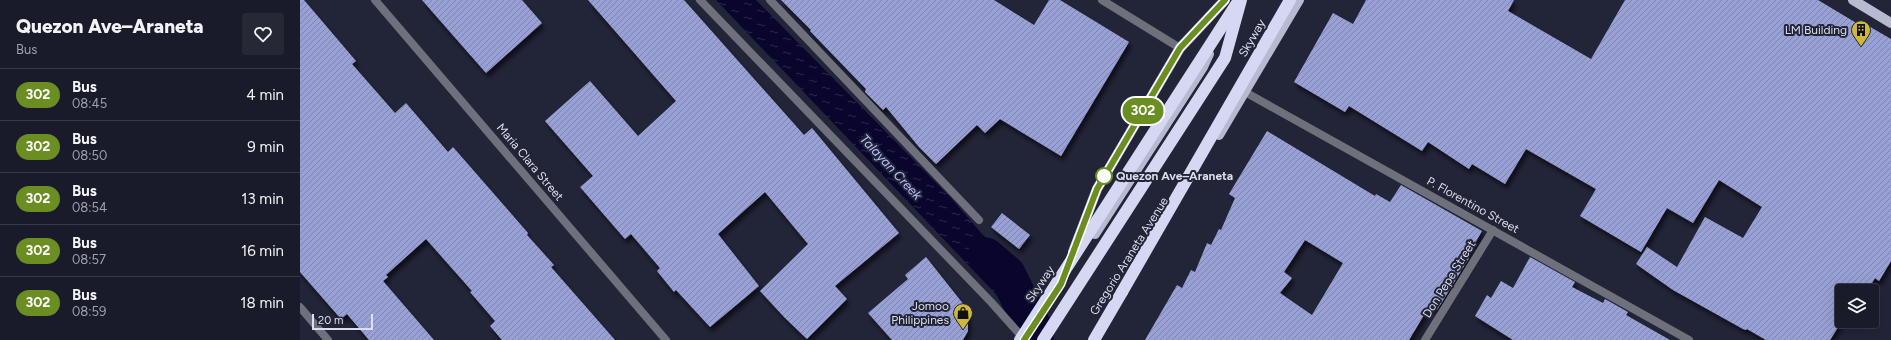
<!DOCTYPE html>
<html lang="en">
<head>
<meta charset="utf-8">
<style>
	:root { --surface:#1a1b2a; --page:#272836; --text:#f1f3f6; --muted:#9fa1a8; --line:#383947 }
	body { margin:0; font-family:Figtree,sans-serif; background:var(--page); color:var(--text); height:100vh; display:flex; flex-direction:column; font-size:15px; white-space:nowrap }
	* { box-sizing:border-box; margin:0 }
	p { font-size:13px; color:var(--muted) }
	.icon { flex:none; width:22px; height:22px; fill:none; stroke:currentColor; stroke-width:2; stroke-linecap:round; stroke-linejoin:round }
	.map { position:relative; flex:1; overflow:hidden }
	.drawer { display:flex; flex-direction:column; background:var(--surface); width:300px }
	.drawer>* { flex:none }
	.badge { padding:0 8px; border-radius:13px; font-size:14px; line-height:26px }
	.fabs { position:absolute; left:1535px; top:284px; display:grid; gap:8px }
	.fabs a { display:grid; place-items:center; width:44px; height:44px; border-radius:4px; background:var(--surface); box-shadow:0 4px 16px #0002,0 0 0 1px var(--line); font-size:20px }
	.scale { position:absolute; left:12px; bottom:10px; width:61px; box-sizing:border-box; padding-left:4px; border:2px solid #dddfec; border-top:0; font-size:11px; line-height:14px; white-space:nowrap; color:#dddfec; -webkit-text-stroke:3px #222438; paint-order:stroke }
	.map>.badge { position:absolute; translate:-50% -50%; box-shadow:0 0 0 2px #fff }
	.round { display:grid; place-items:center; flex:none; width:42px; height:42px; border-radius:4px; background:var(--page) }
	.summary { display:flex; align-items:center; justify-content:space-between; height:68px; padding:0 16px }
	h1 { font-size:19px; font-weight:800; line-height:30px }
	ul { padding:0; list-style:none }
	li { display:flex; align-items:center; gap:12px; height:52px; padding:0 16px; border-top:1px solid var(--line) }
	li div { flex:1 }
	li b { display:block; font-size:15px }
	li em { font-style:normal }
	li .badge { min-width:44px; font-weight:700; text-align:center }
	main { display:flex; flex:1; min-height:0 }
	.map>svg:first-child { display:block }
	.water { fill:url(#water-ripples) }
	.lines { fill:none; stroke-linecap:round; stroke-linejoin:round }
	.river { stroke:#09052d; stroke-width:37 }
	.building { fill:url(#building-hatch); fill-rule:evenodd; filter:url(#shadow) }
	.service { stroke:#6e707b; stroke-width:8 }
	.pedestrian { stroke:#6e707b; stroke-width:8 }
	.minor { stroke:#6e707b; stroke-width:8 }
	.primary { stroke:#b7bad0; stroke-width:10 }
	.motorway { stroke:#d4d8f2; stroke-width:12 }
	.motorway-bridge { stroke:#d4d8f2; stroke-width:12 }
	.line-casing { stroke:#fff; stroke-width:9 }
	.line { stroke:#6b8e23; stroke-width:6 }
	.stop-dot { fill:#fff; stroke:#6b8e23; stroke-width:2 }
	.labels { text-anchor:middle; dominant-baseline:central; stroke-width:4; stroke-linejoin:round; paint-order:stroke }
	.poi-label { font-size:12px; fill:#dddfec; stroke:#222438; text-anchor:end }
	.street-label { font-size:12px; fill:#dddfec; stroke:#222438 }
	.stop-label { font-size:12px; font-weight:bold; fill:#dddfec; stroke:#222438; text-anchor:start }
	.water-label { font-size:13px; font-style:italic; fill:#b9c0fe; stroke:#222438 }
</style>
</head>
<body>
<main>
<section class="drawer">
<div class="summary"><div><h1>Quezon Ave–Araneta</h1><p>Bus</p></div><a class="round"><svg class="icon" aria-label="heart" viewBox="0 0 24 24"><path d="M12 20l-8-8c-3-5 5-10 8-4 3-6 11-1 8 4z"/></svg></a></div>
<ul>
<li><span class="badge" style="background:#6b8e23;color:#fff">302</span><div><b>Bus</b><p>08:45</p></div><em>4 min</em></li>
<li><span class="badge" style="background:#6b8e23;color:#fff">302</span><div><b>Bus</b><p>08:50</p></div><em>9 min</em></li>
<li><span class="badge" style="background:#6b8e23;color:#fff">302</span><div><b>Bus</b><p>08:54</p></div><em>13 min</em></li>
<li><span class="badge" style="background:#6b8e23;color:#fff">302</span><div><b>Bus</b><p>08:57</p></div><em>16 min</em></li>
<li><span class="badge" style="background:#6b8e23;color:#fff">302</span><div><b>Bus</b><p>08:59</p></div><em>18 min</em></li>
</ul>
</section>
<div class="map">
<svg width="1591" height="340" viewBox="0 0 1591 340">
	<defs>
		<pattern id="water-ripples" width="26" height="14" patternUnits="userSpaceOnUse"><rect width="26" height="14" fill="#09052d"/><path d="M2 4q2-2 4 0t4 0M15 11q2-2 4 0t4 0" fill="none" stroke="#2c294c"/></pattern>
		<pattern id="building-hatch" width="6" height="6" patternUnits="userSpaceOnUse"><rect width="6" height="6" fill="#99a0d5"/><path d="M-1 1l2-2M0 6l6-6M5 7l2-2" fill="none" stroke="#7f84aa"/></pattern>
		<filter id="shadow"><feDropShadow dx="2.5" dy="4.5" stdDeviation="2" flood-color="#0009"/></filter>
	</defs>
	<rect width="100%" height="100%" fill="#222438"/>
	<!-- water -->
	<path class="water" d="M416 0H456L652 199 682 234 728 274 710 309Z"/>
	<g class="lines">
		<!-- river -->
		<path class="river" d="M686 256 707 274 735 331V340"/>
	</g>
	<!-- building -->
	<g class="building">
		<path d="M0 0H4L56 61 52 64 95 113 106 103 148 152 153 147 228 233 227 235 254 265 251 267 315 340H202L190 326 195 321 170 292 172 291 126 239 86 275 88 277 83 281 134 340H69L47 314 41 319 0 272Z"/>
		<path d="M122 0H222L242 23 186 73Z"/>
		<path d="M288 0H384L504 135 512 128 599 233 535 286 547 299 507 339 485 318 460 291 508 244 465 192 418 234 459 286 410 327 376 290 374 292 357 271 360 268 331 234 325 239 280 187 293 176 245 121 290 81 338 136 376 101Z"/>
		<path d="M481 0H694L734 25 749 0H760L829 42 761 156 700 119 685 133 677 125 636 164 619 147 586 107 583 110 565 92 566 89 510 31 511 30Z"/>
		<path d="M1066 0H1214L1208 11 1291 59 1325 0H1518L1558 24 1560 21 1591 39V261L1579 281 1575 278 1569 288 1564 285 1561 291H1542V321L1530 340H1466L1447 329 1446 330 1443 329 1373 290 1336 264 1347 247 1377 267 1405 217 1443 238 1462 207 1419 180 1393 223 1367 208 1341 252 1280 216 1296 189 1226 149 1205 184 1172 164 1169 169 1128 142 1122 151 1049 106 1045 112 994 82 1033 13 1053 24Z"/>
		<path d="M967 131 1075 196 1076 194 1090 202 1101 185 1182 231 1167 257 1169 258 1137 310 1130 305 1109 340H845L877 285 882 288 891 270 895 272 907 243 911 245 919 229 921 230 935 198 929 194ZM1005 240 1043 263 1012 315 980 293 992 278 984 272Z"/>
		<path d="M702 213 730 235 719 249 691 227Z"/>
		<path d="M626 257 668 310V331L663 340H592L568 313 608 279 605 275Z"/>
		<path d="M1230 257 1275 282 1272 287 1303 303 1305 299 1328 312 1326 315 1370 340H1213L1175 316 1187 295 1191 298 1201 281 1213 288Z"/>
	</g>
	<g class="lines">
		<!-- service -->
		<path class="service" d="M400 0 691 302 724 339"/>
		<!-- pedestrian -->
		<path class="pedestrian" d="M470 0 679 220"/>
		<!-- minor -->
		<g class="minor">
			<path d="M75 0 366 340"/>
			<path d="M802 0 880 48"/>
			<path d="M945 92 1389 340"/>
			<path d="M0 307 28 340"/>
			<path d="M1125 340 1193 230"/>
		</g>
		<!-- primary -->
		<g class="primary">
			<path d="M1553 0 1591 23"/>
			<path d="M919 135 999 0"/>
			<path d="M795 234 903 67 909 54"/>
			<path d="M773 252 797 189 880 48 925 0"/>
		</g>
		<!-- motorway -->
		<g class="motorway">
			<path d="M822 292 990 0"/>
			<path d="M743 340 925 58 941 0"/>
		</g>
		<!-- motorway-bridge -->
		<g class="motorway-bridge">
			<path d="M720 340 939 0"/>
			<path d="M794 340 822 292"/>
		</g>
	</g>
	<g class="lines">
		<defs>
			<path id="line" d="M724 340 761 284 797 189 880 48 925 0"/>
		</defs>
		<!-- line casing -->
		<use href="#line" class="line-casing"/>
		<!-- line -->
		<use href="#line" class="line"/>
	</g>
	<!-- icons -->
	<defs>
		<symbol id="building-pin" viewBox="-11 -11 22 30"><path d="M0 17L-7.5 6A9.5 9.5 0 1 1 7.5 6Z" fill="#cfb837" stroke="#222438"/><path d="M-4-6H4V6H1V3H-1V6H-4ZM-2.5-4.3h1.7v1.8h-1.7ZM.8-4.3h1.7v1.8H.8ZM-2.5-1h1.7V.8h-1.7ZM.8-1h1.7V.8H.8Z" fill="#111"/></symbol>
		<symbol id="shop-pin" viewBox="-11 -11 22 30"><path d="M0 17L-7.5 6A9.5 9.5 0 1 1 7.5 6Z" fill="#cfb837" stroke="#222438"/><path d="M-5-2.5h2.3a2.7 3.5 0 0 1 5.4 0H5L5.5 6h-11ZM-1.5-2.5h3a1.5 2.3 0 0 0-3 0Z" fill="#111"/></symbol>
	</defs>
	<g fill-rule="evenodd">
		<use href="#building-pin" x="1550" y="19" width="22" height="30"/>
		<use href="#shop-pin" x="652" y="302" width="22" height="30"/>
	</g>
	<!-- markers -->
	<circle class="stop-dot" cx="804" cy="176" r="8"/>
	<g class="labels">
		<!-- poi labels -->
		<g class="poi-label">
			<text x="1547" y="30">LM Building</text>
			<text x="649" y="306">Jomoo<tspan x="649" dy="14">Philippines</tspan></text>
		</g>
		<!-- street labels -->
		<g class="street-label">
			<text transform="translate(952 38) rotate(-60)">Skyway</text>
			<text transform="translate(230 162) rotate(50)">Maria Clara Street</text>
			<text transform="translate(1173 205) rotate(29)">P. Florentino Street</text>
			<text transform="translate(829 256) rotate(-58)">Gregorio Araneta Avenue</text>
			<text transform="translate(1149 279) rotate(-58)">Don Pepe Street</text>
			<text transform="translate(740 284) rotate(-56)">Skyway</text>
		</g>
		<!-- stop labels -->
		<g class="stop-label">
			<text x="816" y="176">Quezon Ave–Araneta</text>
		</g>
		<!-- water labels -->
		<g class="water-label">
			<text transform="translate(591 167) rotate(47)">Talayan Creek</text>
		</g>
	</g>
</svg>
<div class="fabs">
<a><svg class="icon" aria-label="layers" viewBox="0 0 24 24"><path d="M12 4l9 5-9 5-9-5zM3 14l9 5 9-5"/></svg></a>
</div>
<div class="scale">20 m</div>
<b class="badge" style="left:843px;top:111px;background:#6b8e23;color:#fff">302</b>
</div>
</main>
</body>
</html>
